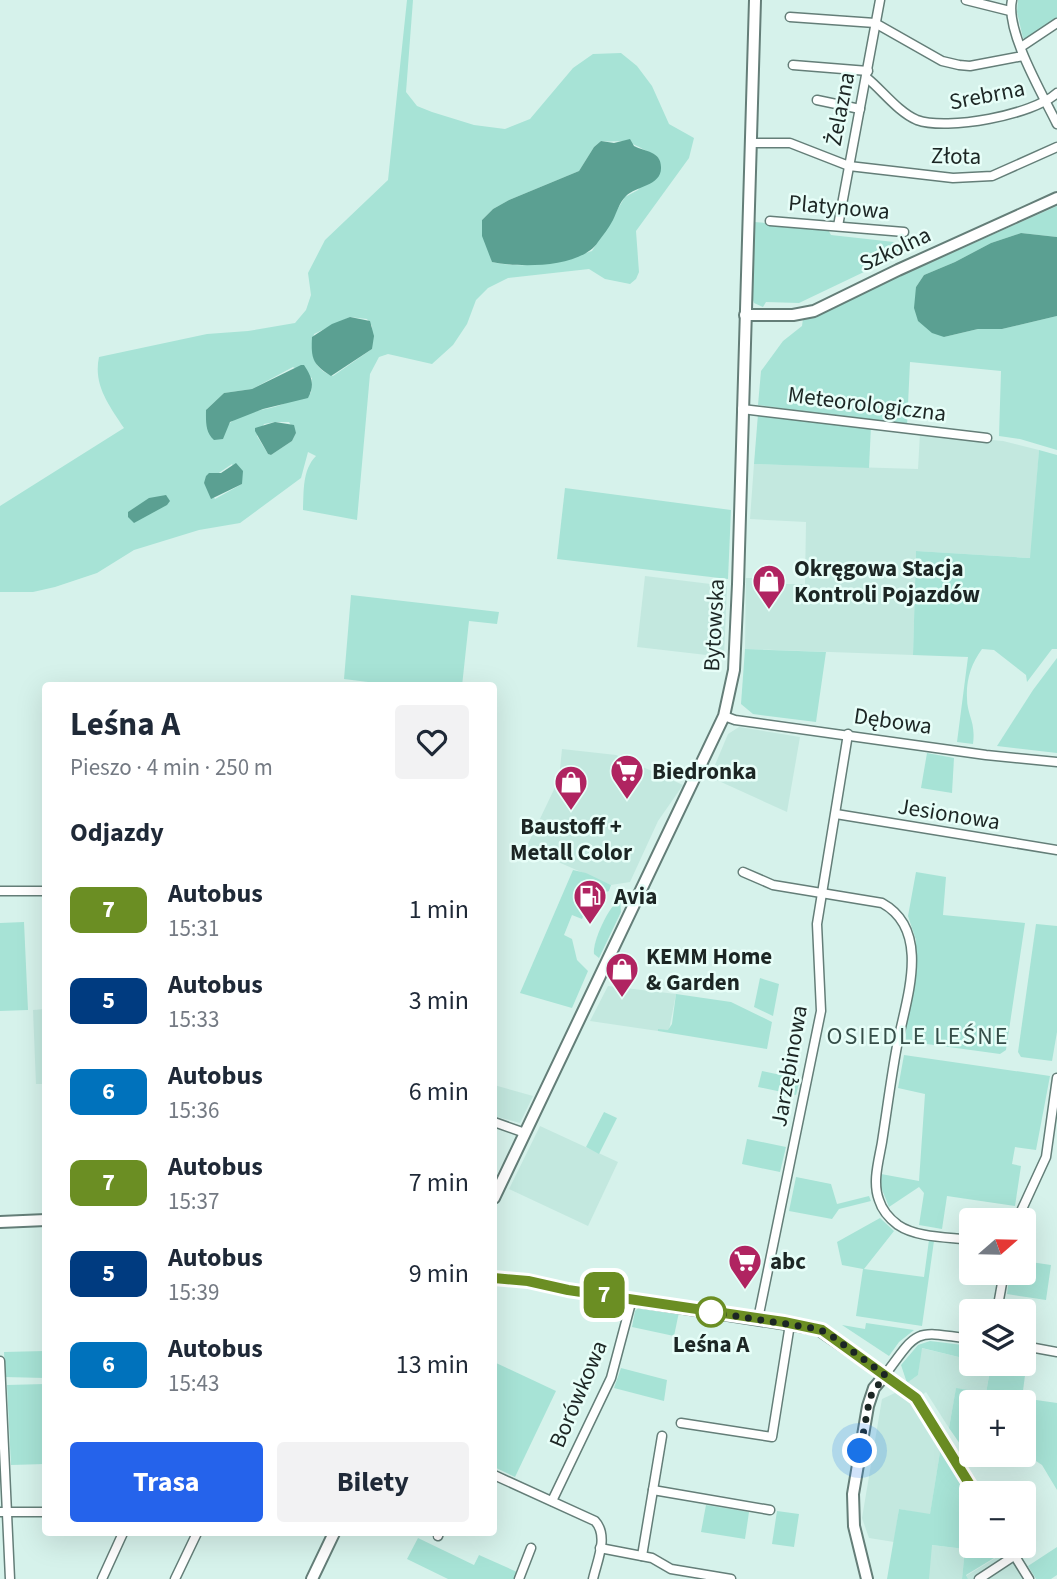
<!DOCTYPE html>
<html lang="pl">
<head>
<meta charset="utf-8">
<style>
	:root { --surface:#fff; --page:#f2f2f3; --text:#1f2937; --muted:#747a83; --accent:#2563eb }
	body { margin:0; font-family:"Source Sans 3",sans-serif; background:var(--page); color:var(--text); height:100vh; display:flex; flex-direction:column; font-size:26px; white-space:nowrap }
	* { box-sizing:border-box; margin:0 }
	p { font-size:23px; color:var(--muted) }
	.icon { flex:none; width:38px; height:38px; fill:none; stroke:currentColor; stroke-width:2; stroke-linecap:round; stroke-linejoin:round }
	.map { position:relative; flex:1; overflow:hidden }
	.side { position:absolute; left:42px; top:682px; width:455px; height:854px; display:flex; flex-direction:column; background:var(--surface); border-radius:7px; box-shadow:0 7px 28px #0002 }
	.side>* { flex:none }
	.badge { padding:0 14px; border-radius:10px; font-size:24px; line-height:46px }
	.needle { width:46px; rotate:70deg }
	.controls { position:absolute; left:959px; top:1208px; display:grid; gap:14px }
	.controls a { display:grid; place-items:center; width:77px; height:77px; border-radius:7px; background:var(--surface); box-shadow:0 7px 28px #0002; font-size:35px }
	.you { position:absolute; width:35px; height:35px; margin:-18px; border:5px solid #fff; border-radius:50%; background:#1a73e8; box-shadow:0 0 0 10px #1a73e833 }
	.map>.badge { position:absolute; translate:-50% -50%; box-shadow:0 0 0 4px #fff }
	h2 { padding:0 28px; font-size:26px; line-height:63px }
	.round { display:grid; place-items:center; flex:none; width:74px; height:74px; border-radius:7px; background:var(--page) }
	.headline { display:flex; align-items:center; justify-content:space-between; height:119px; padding:0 28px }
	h1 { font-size:33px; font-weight:700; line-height:52px }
	.primary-button { display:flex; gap:14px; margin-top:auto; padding:14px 28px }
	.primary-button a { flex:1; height:80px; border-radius:7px; background:var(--accent); color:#fff; font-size:28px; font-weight:700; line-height:80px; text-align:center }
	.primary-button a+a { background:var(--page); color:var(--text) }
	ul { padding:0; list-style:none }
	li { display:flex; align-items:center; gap:21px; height:91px; padding:0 28px }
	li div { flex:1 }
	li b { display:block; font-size:26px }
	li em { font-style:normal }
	li .badge { min-width:77px; font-weight:700; text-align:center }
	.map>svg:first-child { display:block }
	.built { fill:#c3e8df }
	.green { fill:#a7e3d6; fill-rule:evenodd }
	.water { fill:#5ba092 }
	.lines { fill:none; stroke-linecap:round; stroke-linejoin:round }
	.street-casing { stroke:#647e78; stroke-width:11 }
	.secondary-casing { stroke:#647e78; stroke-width:14 }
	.street { stroke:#fff; stroke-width:8 }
	.secondary { stroke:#fff; stroke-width:10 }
	.line-casing { stroke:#fff; stroke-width:16 }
	.line { stroke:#6b8e23; stroke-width:10 }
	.walk { stroke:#1c2624; stroke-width:7; stroke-dasharray:0 12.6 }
	.stop-dot { fill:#fff; stroke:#6b8e23; stroke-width:3.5 }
	.labels { text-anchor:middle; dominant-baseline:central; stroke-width:5; stroke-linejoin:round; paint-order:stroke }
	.street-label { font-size:23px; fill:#1c2624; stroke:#e7fef8 }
	.poi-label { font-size:23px; font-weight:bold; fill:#1c2624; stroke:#e7fef8; text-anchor:start }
	.stop-label { font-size:23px; font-weight:bold; fill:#1c2624; stroke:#e7fef8 }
	.neighbourhood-label { font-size:24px; letter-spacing:2px; fill:#364e49; stroke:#e7fef8 }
</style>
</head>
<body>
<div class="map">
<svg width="1057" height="1579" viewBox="0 0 1057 1579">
	<rect width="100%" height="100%" fill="#d6f2eb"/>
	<!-- built -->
	<g class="built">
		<path d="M920 433 1003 441 1039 450 1031 558 916 551 913 655 745 649 746 578H780L786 584H805L806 522 750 519 754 464 918 469Z"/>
		<path d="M645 576 727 586 724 657 637 647Z"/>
		<path d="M739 727 800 737 787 812 710 777 728 734Z"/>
		<path d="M562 749 616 755 683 785 658 821 630 882 611 885 526 848 559 779Z"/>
		<path d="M608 986 676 994 669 1030 658 1031 590 1021Z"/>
		<path d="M45 1009V1084H36L33 1010Z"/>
		<path d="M494 1085 533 1096 520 1123 494 1116Z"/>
		<path d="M540 1126 618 1162 588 1226 509 1189Z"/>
		<path d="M921 1348 971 1360V1363L991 1364 986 1393 956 1389 949 1428 926 1392 922 1395 907 1383 918 1375Z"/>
		<path d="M895 1393 915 1406 941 1446 930 1515 899 1509 894 1542 869 1538 862 1518 882 1399Z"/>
		<path d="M931 1545 965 1549 962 1579H928Z"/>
		<path d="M1007 1551 1025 1579H968L966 1576Z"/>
	</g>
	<!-- green -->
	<g class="green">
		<path d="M407 0H413L406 92 417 106 432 112 474 125 505 129 530 119 573 68 593 54 621 53 637 66 652 86 669 124 694 138 689 158 636 231 639 272 636 279 630 284 605 279 589 269 508 278 488 288 476 300 467 324 453 345 432 364 388 354 379 357 370 374 357 520 303 510C304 492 302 470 316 456L308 452 301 478 240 523 199 530 134 550 97 573 55 587 33 592H0V506L124 428C109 405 93 385 99 357L207 334 248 331 295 323 306 310 311 295 308 273 325 240 388 180ZM601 141C609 142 616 141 624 141 630 142 654 154 659 159L638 190 625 197 592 251C559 262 527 270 492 262L482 220 493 209 509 200 579 171 594 147ZM350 317 367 319 372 326V349L333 376C312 369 311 352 314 334ZM293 367 312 378 311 393C299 397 286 404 274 407 258 411 237 414 227 426L207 427V409L224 393 252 389ZM275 422H289L296 433 292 441 271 455 268 454 257 436 264 424ZM232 464 242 484 215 499 204 483Z"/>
		<path d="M1018 0H1057V18L1026 39 1023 38 1017 12Z"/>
		<path d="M1057 206V237L1021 233 991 243 955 262 924 275 916 287 944 337 978 329H1002L1057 316V450L1020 439 999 436 1001 371 910 362 907 426 758 405 761 371 783 341 802 326 803 319Z"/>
		<path d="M754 222 827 228 831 235 912 244 910 250 799 303 766 302 763 307 754 303 751 294Z"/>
		<path d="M758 414 871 426 869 468 754 464Z"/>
		<path d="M1039 450 1057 455V649H1052L1027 682 1026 675 994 650 982 649C971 664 966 680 967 698 967 716 976 721 973 744L957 742 968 657 913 655 916 551 1030 558Z"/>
		<path d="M565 488 731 510 728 579 557 559Z"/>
		<path d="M351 595 499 612 497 624 469 621 462 686H400L344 679Z"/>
		<path d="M745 649 826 652 816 722 753 714 741 704Z"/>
		<path d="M1057 658V753L997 746 1033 690Z"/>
		<path d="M927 753 954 758 952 793 921 788Z"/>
		<path d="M573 870 586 873 611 885 609 891 592 897 582 919 572 915 564 935 572 939 577 960 588 971 572 1008 520 993Z"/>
		<path d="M916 872 946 877 943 915 1025 923 1006 1050 1000 1054 905 1041 907 1014 913 997 916 973V940L908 916Z"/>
		<path d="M620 900 621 912 599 958 594 954C592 942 609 905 620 900Z"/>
		<path d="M24 922 28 1010 0 1011V923Z"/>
		<path d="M1036 924 1057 926V1032L1052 1061 1021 1057 1018 1052Z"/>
		<path d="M760 978 779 984 773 1016 754 1007Z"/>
		<path d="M676 994 731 1002 772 1022 767 1049 658 1031V1029L668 1030 672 1024Z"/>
		<path d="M904 1055 1050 1076 1036 1150 1015 1147 1012 1164 1021 1166 1015 1206 947 1196 942 1229 919 1225 924 1193 919 1187 889 1207 881 1187V1174L919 1181 925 1094 898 1088Z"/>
		<path d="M762 1071 800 1079 796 1095 758 1087Z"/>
		<path d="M604 1112 617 1118 599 1154 586 1147Z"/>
		<path d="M747 1139 786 1147 780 1172 742 1164Z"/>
		<path d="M796 1177 831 1184 837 1204 869 1196 871 1201 839 1209 832 1219 789 1211Z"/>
		<path d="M880 1218 894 1231 864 1269 924 1277 929 1240 934 1241 922 1326 856 1316 863 1269 842 1265 837 1242Z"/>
		<path d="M1024 1261 1051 1265 1046 1300 1007 1294 1010 1272H1024Z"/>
		<path d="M640 1306 679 1312 674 1336 632 1327 635 1311Z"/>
		<path d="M866 1323 914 1330 899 1342 889 1356 842 1325 865 1329Z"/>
		<path d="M930 1341 971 1346V1360L922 1348 918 1375 907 1383 901 1365 918 1345Z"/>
		<path d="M45 1351V1378L5 1377 4 1352Z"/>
		<path d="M1024 1353H1028L1022 1398 1057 1403V1490L1042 1465 1024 1453V1402H971V1454H973L969 1457 949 1428 956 1388 986 1393 991 1365 987 1363H1024Z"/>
		<path d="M494 1362 556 1391 515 1477 494 1467Z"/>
		<path d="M621 1368 667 1380 664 1401 614 1388Z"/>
		<path d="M45 1384V1464L11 1465 7 1385Z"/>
		<path d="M941 1446 971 1493V1545H1004L1007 1556 1003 1558 999 1555 966 1575 968 1579H962L965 1549 932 1545 929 1579H887L899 1509 930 1514Z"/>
		<path d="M706 1505 749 1512 745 1539 701 1532Z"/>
		<path d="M777 1511 799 1514 794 1547 772 1544Z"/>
		<path d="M418 1538 474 1565 479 1555 517 1572 514 1579H448L407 1559Z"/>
		<path d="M1057 1547V1575L1051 1579H1036L1028 1566Z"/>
	</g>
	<!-- water -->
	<g class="water">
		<path d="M630 139 634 146C645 152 661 151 661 167 662 186 636 186 626 196 619 203 617 212 613 220 609 228 603 235 598 242 581 268 520 268 492 262L482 236V220L493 209 509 200 579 171 594 147 601 141 614 143Z"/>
		<path d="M1021 233 1057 237V316L1002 329H978L944 337 932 333 918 321 914 308 916 287 924 275 955 262 991 243Z"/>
		<path d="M350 317 370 321 374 336 372 349 331 376C312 364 311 358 312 337L332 324Z"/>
		<path d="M301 365H304C312 377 315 385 308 398L263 409 230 422 223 439 214 440C205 432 206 421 206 410L224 393 252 389Z"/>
		<path d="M275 422 294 425 296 433 292 441 271 455 268 454 255 431V428Z"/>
		<path d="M236 463 243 471 242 484 211 499 204 483 206 476 209 473H221Z"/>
		<path d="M166 495 170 501 167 505 134 523 128 517V512L149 498Z"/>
	</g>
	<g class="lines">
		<defs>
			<g id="street">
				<path d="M966 0 1010 11"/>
				<path d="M1012 0C1005 31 1043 95 1057 124"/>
				<path d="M790 17 875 23 942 61 959 65 970 66 1023 56"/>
				<path d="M1021 47 1057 23"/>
				<path d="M793 65 868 71"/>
				<path d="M867 78C882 90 898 112 917 120 947 131 1033 115 1057 93"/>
				<path d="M817 100 860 109"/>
				<path d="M750 143H790L849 166 953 178 992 176 1057 147"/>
				<path d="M770 221 904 232"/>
				<path d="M838 226 880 0"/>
				<path d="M742 409 987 438"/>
				<path d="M724 716 735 720 986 755 1057 762"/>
				<path d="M836 814 1057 850"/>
				<path d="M743 872 773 885 882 903C933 931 905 1002 897 1046 891 1078 887 1110 882 1142 879 1160 872 1182 879 1200 882 1210 890 1219 898 1225 917 1238 949 1237 971 1240"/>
				<path d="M0 891H46"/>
				<path d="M494 1122 525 1133"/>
				<path d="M1017 1220 1046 1157 1057 1078"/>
				<path d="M997 1311 1004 1272"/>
				<path d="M758 1319 821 1011 817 924 848 734"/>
				<path d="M971 1339C914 1331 919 1328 885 1375L920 1403 975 1493"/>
				<path d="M1024 1346 1057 1352"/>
				<path d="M0 1361 10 1579"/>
				<path d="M681 1423 772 1437 790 1324"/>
				<path d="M494 1475 595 1521C609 1536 597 1561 593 1579"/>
				<path d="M653 1490 662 1436"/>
				<path d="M552 1501 611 1378 632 1299"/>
				<path d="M0 1512H46"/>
				<path d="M438 1536 439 1533"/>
				<path d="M1008 1545 1029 1579"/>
				<path d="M600 1548 652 1558 671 1569 731 1579"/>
				<path d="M642 1556 653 1490 770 1510"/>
				<path d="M102 1579 123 1533"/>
				<path d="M175 1579 197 1533"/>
				<path d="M519 1579 531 1548"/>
				<path d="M979 1579 1014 1556"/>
			</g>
			<g id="secondary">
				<path d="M745 315H793L814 311 898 270 1057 198"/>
				<path d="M494 1198 724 716 734 670 738 584 755 0"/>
				<path d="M0 1222 46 1220"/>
				<path d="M494 1278 528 1281 568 1290 818 1329 885 1375 874 1388 868 1406 853 1494 854 1526 867 1579"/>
				<path d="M312 1579 334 1533"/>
			</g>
		</defs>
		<!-- street casing -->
		<use href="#street" class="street-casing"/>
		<!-- secondary casing -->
		<use href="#secondary" class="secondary-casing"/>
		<!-- street -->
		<use href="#street" class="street"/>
		<!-- secondary -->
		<use href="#secondary" class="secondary"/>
	</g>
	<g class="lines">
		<defs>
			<path id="line" d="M494 1278 528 1281 568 1290 784 1322 822 1330 916 1398 975 1493"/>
		</defs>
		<!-- line casing -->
		<use href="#line" class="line-casing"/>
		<!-- line -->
		<use href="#line" class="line"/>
		<!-- walk -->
		<path class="walk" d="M711 1312 818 1329 829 1334 885 1375 870 1397 860 1451"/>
	</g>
	<!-- icons -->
	<defs>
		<symbol id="shop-pin" viewBox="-11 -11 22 30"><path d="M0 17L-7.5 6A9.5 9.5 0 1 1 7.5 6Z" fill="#b02461" stroke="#e7fef8"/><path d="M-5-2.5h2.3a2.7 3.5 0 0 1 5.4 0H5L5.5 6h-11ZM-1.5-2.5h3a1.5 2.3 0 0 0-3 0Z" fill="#fff"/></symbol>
		<symbol id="supermarket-pin" viewBox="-11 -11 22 30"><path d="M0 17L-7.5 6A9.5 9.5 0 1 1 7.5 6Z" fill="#b02461" stroke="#e7fef8"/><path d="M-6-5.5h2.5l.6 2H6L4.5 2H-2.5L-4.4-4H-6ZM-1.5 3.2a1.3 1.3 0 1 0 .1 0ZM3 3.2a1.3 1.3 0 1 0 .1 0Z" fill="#fff"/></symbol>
		<symbol id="fuel-pin" viewBox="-11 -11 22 30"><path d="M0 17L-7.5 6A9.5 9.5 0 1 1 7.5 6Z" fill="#b02461" stroke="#e7fef8"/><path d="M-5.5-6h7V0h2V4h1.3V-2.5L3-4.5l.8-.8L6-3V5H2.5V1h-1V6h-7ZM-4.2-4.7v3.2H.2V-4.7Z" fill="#fff"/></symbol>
	</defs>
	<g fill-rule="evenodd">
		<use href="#shop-pin" x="750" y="562" width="38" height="52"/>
		<use href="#supermarket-pin" x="608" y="752" width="38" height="52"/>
		<use href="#shop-pin" x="552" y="763" width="38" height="52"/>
		<use href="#fuel-pin" x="571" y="877" width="38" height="52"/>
		<use href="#shop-pin" x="603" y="950" width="38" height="52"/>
		<use href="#supermarket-pin" x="726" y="1242" width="38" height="52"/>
	</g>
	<!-- markers -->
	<circle class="stop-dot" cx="711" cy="1312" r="14"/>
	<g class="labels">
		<!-- street labels -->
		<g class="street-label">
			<text transform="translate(987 95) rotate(-11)">Srebrna</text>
			<text transform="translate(840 109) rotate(-79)">Żelazna</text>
			<text transform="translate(956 156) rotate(1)">Złota</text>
			<text transform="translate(839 207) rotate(5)">Platynowa</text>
			<text transform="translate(895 249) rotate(-25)">Szkolna</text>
			<text transform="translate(867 404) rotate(7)">Meteorologiczna</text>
			<text transform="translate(714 625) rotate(-87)">Bytowska</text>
			<text transform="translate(893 721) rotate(8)">Dębowa</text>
			<text transform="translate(949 814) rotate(9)">Jesionowa</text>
			<text transform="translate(789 1066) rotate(-80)">Jarzębinowa</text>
			<text transform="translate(578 1394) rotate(-67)">Borówkowa</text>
		</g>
		<!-- poi labels -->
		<g class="poi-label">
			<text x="794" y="568">Okręgowa Stacja<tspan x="794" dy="26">Kontroli Pojazdów</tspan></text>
			<text x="652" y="771">Biedronka</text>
			<text x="571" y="826" text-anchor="middle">Baustoff +<tspan x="571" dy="26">Metall Color</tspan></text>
			<text x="614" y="896">Avia</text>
			<text x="646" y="956">KEMM Home<tspan x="646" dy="26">&amp; Garden</tspan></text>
			<text x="770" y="1261">abc</text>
		</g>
		<!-- stop labels -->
		<g class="stop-label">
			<text x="711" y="1344">Leśna A</text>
		</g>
		<!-- neighbourhood labels -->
		<g class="neighbourhood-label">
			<text x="918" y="1036">OSIEDLE LEŚNE</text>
		</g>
	</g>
</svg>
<div class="controls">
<a><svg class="needle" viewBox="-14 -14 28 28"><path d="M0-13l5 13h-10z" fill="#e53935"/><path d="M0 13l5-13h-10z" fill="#747a83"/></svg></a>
<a><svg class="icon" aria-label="layers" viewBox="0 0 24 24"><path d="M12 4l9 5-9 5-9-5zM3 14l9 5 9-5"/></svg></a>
<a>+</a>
<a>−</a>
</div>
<div class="you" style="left:860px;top:1451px"></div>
<b class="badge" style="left:604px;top:1295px;background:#6b8e23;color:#fff">7</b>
<section class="side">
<div class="headline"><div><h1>Leśna A</h1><p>Pieszo · 4 min · 250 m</p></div><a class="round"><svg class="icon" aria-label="heart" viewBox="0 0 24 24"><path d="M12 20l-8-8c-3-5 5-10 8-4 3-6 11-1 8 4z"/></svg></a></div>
<h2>Odjazdy</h2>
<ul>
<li><span class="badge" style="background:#6b8e23;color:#fff">7</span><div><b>Autobus</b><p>15:31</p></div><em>1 min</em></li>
<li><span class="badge" style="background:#003b80;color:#fff">5</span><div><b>Autobus</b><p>15:33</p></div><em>3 min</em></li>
<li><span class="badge" style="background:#0072bc;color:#fff">6</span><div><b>Autobus</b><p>15:36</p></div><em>6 min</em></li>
<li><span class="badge" style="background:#6b8e23;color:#fff">7</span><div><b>Autobus</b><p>15:37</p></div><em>7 min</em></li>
<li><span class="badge" style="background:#003b80;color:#fff">5</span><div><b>Autobus</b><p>15:39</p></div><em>9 min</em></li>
<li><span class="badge" style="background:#0072bc;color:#fff">6</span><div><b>Autobus</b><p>15:43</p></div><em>13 min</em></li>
</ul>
<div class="primary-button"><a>Trasa</a><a>Bilety</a></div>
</section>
</div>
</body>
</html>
